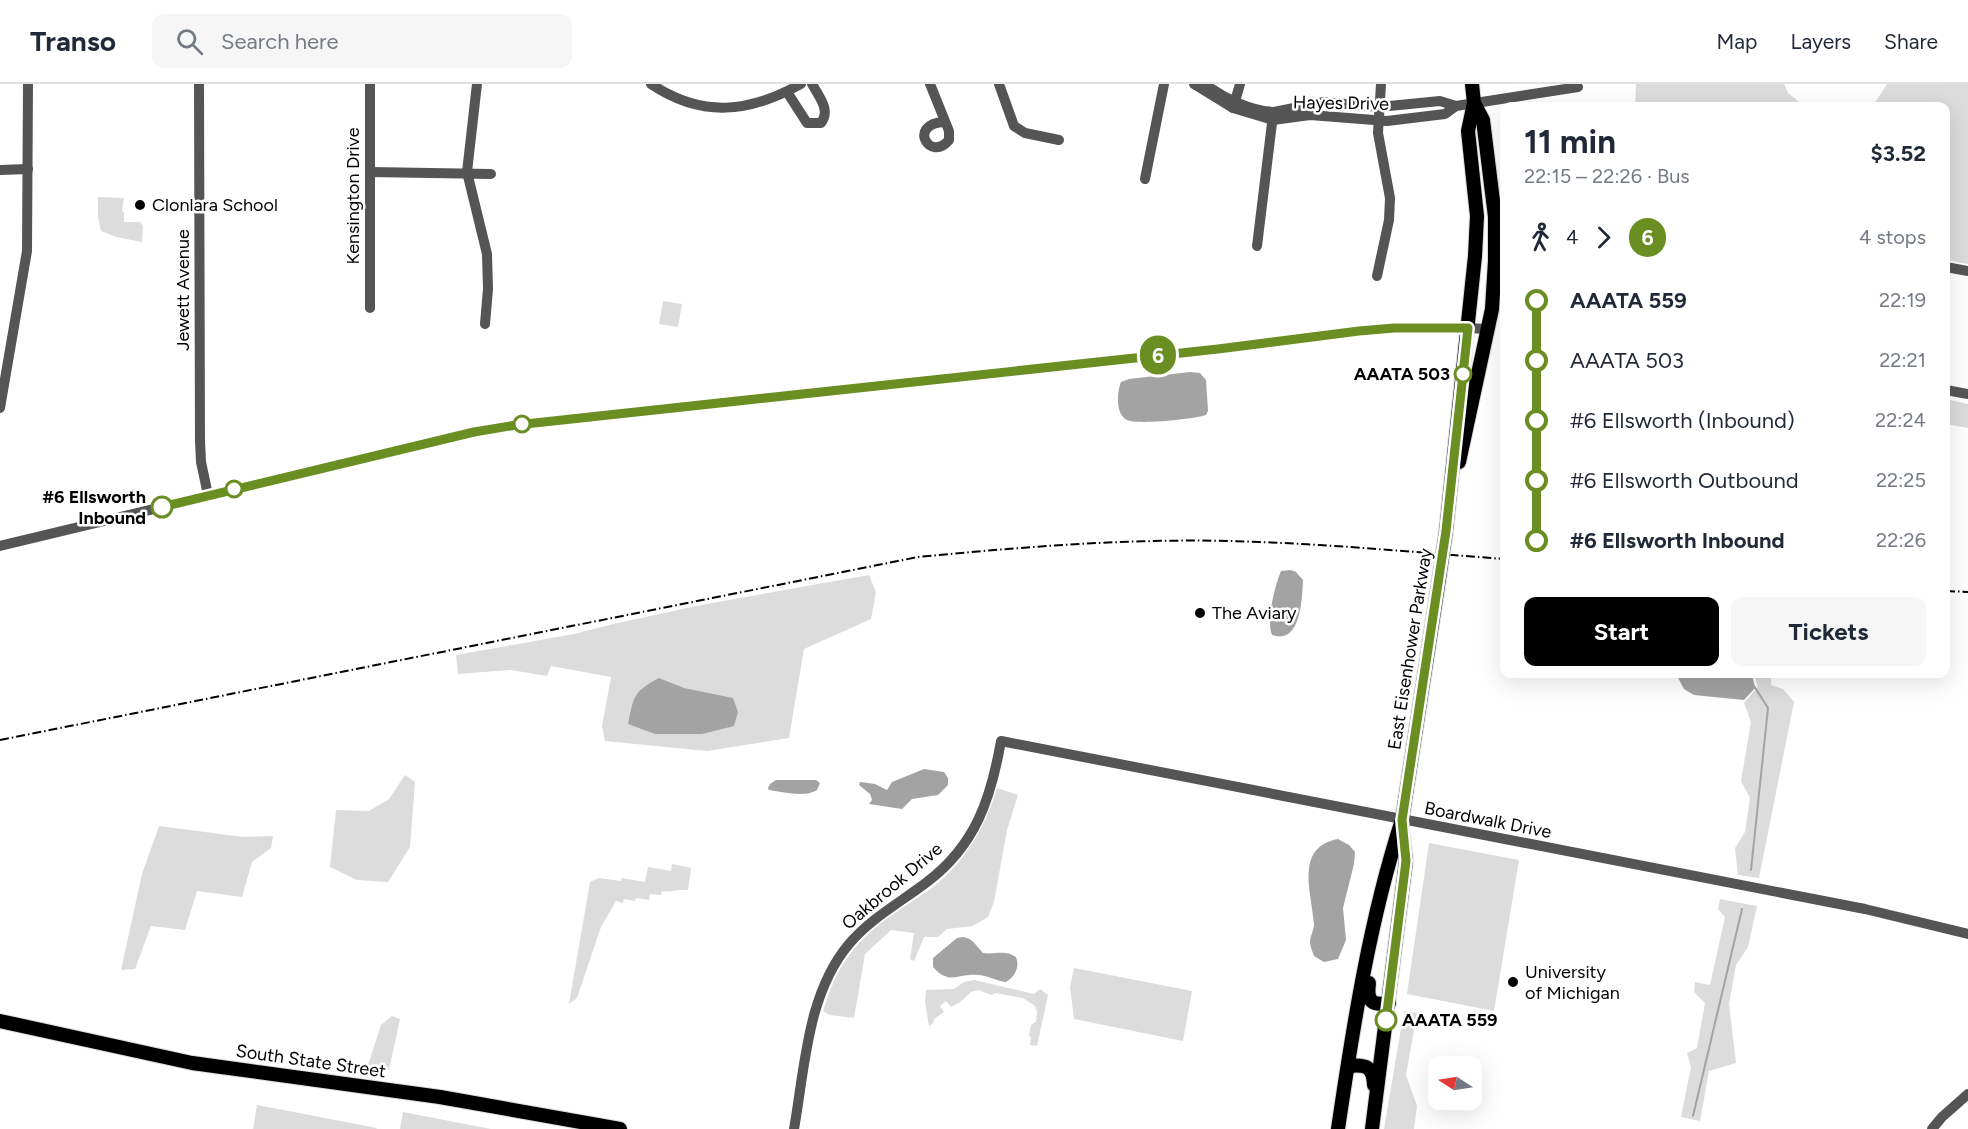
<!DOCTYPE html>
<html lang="en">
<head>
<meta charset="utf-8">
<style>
	:root { --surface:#fff; --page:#f6f6f7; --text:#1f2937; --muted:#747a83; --line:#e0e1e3; --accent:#000 }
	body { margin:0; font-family:Figtree,sans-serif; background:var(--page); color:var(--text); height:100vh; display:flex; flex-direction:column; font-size:22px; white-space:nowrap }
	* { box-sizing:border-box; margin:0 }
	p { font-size:20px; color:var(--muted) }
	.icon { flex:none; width:33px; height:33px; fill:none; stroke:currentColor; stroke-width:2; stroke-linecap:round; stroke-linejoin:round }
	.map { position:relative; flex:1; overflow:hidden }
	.side { position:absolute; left:1500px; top:18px; width:450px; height:576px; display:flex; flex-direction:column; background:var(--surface); border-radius:12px; box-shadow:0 6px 24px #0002 }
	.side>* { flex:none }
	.badge { padding:0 12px; border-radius:20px; font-size:21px; line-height:39px }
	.needle { width:39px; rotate:282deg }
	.fabs { position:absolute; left:1428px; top:972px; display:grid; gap:12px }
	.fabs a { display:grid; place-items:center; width:54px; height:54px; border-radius:12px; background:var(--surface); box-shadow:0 6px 24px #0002; font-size:30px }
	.map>.badge { position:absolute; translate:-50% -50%; box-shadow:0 0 0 3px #fff }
	.legs { display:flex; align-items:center; gap:9px; height:66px; padding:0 24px; font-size:20px }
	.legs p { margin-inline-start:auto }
	.summary { display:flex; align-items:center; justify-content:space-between; height:102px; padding:0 24px }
	h1 { font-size:33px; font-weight:700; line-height:45px }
	.primary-button { display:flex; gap:12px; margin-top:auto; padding:12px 24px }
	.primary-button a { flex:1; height:69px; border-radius:12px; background:var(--accent); color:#fff; font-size:24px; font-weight:700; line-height:69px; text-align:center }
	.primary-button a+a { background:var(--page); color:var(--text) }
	ul { padding:0 24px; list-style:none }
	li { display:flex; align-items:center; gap:21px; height:60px; font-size:22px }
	li i { display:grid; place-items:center; width:9px; height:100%; margin:0 8px; background:currentColor }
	li i::after { content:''; width:15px; height:15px; margin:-8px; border:4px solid; border-radius:50%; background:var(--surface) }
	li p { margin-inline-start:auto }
	li:first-child i { background:linear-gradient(#0000 50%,currentColor 0) }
	li:last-child i { background:linear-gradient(currentColor 50%,#0000 0) }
	header { display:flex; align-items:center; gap:36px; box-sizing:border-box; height:84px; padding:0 30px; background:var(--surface); border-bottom:2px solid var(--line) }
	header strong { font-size:28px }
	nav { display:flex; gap:33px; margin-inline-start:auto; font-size:21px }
	.search { width:420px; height:54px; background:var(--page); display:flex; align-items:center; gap:15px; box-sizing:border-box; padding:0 21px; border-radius:12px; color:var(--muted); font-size:22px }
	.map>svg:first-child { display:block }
	.green { fill:#dcdcdc }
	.water { fill:#a3a3a3 }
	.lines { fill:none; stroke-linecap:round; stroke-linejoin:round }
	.stream { stroke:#a3a3a3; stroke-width:2 }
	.major-casing { stroke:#dbdbdb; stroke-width:16 }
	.minor { stroke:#555; stroke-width:10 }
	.major { stroke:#000; stroke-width:14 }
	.rail { stroke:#000; stroke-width:2; stroke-dasharray:9 3 1.5 3; stroke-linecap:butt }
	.major-bridge-casing { stroke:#dbdbdb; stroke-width:16; stroke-linecap:butt }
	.major-bridge { stroke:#000; stroke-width:14 }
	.line-1-casing { stroke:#fff; stroke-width:14 }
	.line-1 { stroke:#6b8e23; stroke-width:9 }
	.poi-dot { fill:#000; stroke:#fff; stroke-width:2 }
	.stop-1-dot { fill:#fff; stroke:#6b8e23; stroke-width:3 }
	.labels { text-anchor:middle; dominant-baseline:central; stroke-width:5; stroke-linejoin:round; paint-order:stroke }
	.street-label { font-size:18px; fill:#000; stroke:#fff }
	.poi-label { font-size:18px; fill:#000; stroke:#fff; text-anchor:start }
	.stop-label { font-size:18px; font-weight:bold; fill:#000; stroke:#fff; text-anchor:end }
</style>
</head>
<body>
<header>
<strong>Transo</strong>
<div class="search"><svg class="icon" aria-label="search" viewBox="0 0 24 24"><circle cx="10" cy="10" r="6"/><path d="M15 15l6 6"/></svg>Search here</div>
<nav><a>Map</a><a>Layers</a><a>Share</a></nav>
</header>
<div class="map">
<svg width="1968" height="1045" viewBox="0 0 1968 1045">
	<rect width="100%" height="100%" fill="#fff"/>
	<!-- green -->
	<g class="green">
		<path d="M1636 0H1784L1788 9 1804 22H1635Z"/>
		<path d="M1887 0H1968V180L1946 176V22H1873Z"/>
		<path d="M98 113 124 114 122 127 124 128V138H140L143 142 142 158 116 153 101 147 98 133Z"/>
		<path d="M663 217 682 220 678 243 659 240Z"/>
		<path d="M1946 315 1968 320V344L1946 340Z"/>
		<path d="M869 491 876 508 871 535 804 565 789 654 707 667 605 657 602 642 611 593 551 582 547 592 511 586 458 590 456 571 574 550 613 540 701 521Z"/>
		<path d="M1754 590H1771V601L1783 605 1794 618 1759 794 1738 791 1735 764 1745 748 1750 714 1741 697 1751 638 1744 619 1758 603Z"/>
		<path d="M405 691 415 698 410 763 388 798 357 796 330 783 336 726 369 727 389 715Z"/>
		<path d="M997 704 1018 711 1007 746 994 818 988 833 973 842 947 845 938 853H924L914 877 910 875 914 849 891 846 865 870 854 934 830 931 823 927C830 907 835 890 848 873 869 842 904 824 933 803 965 778 986 742 997 704Z"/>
		<path d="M159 742 243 753 273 752 271 764 252 778 242 813 197 807 185 846 151 842 135 885 121 886 142 790Z"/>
		<path d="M1429 759 1519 776 1494 927 1407 910Z"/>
		<path d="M672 780 691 784 688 806C678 805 671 809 662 807L661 811 650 810 649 816 636 814 635 817 624 815 623 819 616 817 601 843 577 914 569 920 590 798 599 794 621 797 622 794 645 798 648 783 671 787Z"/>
		<path d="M1720 815 1757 822 1748 863 1736 881 1729 920 1736 979 1709 987 1700 1037 1681 1033 1691 983 1687 969 1697 964 1705 919 1694 908 1695 898 1710 901 1725 833 1718 825Z"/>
		<path d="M1074 884 1192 907 1183 957 1074 935 1070 903Z"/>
		<path d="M974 896 1034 910 1040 905 1048 911 1037 962 1030 961 1031 953 1029 952 1031 941 1036 938 1037 928 1035 922 1023 914 995 909 992 911 978 906 971 908 960 918 951 923 946 917 940 922 944 928 934 935 933 939 929 942 925 918 926 906 954 905 964 898Z"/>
		<path d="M1404 927 1417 929 1406 991 1417 1022 1414 1045H1384Z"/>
		<path d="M392 932 400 935 389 986 368 981 381 941Z"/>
		<path d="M257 1021 377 1044 376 1045H253Z"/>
		<path d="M403 1028 491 1045H400Z"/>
	</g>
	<!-- water -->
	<g class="water">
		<path d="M1190 288 1200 289 1206 296 1208 327 1206 331C1194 335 1138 341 1127 336 1115 330 1117 308 1121 298L1129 295Z"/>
		<path d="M1291 486 1296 488 1303 496C1302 515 1301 561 1272 551 1266 537 1275 501 1281 487Z"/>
		<path d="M1676 590H1752L1755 604 1744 616 1694 611 1684 605Z"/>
		<path d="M659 594 684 604 733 614 738 628 734 642 702 650H655L628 640C634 612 633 608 659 594Z"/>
		<path d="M924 685 944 688 948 694V701L938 711 912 715 902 725 869 720 872 716 870 710 859 701 860 698 875 700 887 706 892 698Z"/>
		<path d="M776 696H816L820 699 817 706C803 714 785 708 769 706L768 704 770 700Z"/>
		<path d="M1338 755 1349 761 1355 768 1354 780 1343 824 1346 856 1338 875 1324 878 1314 872C1313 868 1310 863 1310 858 1310 852 1314 846 1314 840 1312 809 1294 763 1338 755Z"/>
		<path d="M963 853C973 854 976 862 983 869 996 871 1004 865 1016 873 1020 883 1015 893 1006 898 996 897 987 891 978 891 958 889 950 902 933 883V874L957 854Z"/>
	</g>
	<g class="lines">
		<!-- stream -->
		<g class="stream">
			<path d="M1751 786 1768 624 1754 602"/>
			<path d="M1693 1032 1742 825"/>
		</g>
		<defs>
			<g id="major">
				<path d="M1459 378 1492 225 1495 177V133L1483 36 1474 19 1472 0"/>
				<path d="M1446 447 1475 172 1477 132 1468 47 1474 19"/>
				<path d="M1369 899C1367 916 1370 922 1389 919"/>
				<path d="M0 937 192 979 440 1013 620 1045"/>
				<path d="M1348 982C1367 980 1373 983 1374 1001"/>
				<path d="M1338 1045C1353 943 1370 834 1402 736L1439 495"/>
				<path d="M1372 1045 1406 777 1402 744"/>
			</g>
		</defs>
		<!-- major casing -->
		<use href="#major" class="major-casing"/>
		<!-- minor -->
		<g class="minor">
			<path d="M199 0 200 357 201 378 208 411"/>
			<path d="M477 0 467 88 487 170 488 205 485 240"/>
			<path d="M651 0C702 34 749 29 801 0"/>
			<path d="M930 0 949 47V56C930 79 907 40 944 38"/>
			<path d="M999 0 1014 42 1025 49 1059 56"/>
			<path d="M1194 0 1233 24 1273 36 1310 31 1387 37 1445 30 1456 22"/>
			<path d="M1205 0C1223 14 1251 27 1274 28L1324 18 1379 23 1440 17 1456 22 1578 3"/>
			<path d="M787 8 807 39H821C831 26 819 13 812 0"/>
			<path d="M1233 24 1240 0"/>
			<path d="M0 86 28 85"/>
			<path d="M370 88 491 90"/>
			<path d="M1145 95 1164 0"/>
			<path d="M1257 162 1273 31"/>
			<path d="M1946 183 1968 187"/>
			<path d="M1377 192 1389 136 1390 114 1378 49 1381 0"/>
			<path d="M370 224V0"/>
			<path d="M1946 306 1968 310"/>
			<path d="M0 324 27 167 28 0"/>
			<path d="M0 462 474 348 517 341 1218 265 1359 247 1449 243 1487 245"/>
			<path d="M794 1045C805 983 807 910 849 860 871 834 901 818 927 798 976 761 991 714 1001 657L1865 825 1968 850"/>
			<path d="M1932 1045 1942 1033 1968 1010"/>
		</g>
		<!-- major -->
		<use href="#major" class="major"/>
		<!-- rail -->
		<g class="rail">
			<path d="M1946 507 1968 508"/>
			<path d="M0 656 918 473C1032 462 1145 453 1259 458 1341 461 1423 469 1504 475"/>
		</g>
		<defs>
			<path id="major-bridge" d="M1439 495 1446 447"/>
		</defs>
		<!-- major-bridge casing -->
		<use href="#major-bridge" class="major-bridge-casing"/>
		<!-- major-bridge -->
		<use href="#major-bridge" class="major-bridge"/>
	</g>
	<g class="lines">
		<defs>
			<path id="line-1" d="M162 423 474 348 516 341 1218 265 1359 247 1394 244H1468L1446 447 1402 736 1406 777 1386 936"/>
		</defs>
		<!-- line-1 casing -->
		<use href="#line-1" class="line-1-casing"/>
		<!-- line-1 -->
		<use href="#line-1" class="line-1"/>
	</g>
	<!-- markers -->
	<g class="poi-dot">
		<circle cx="140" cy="121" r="6"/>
		<circle cx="1200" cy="529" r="6"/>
		<circle cx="1513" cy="898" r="6"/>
	</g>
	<g class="stop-1-dot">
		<circle cx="1463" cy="290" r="8"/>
		<circle cx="522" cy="340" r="8"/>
		<circle cx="234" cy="405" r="8"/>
		<circle cx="162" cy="423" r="10"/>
		<circle cx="1386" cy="936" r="10"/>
	</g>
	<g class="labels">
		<!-- street labels -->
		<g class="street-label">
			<text transform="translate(1341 19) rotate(1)">Hayes Drive</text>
			<text transform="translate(353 112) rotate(-90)">Kensington Drive</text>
			<text transform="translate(183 206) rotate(-90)">Jewett Avenue</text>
			<text transform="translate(1410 565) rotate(-81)">East Eisenhower Parkway</text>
			<text transform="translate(1488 736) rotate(11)">Boardwalk Drive</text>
			<text transform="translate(892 802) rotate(-40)">Oakbrook Drive</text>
			<text transform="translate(311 977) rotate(8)">South State Street</text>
		</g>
		<!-- poi labels -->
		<g class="poi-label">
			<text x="152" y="121">Clonlara School</text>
			<text x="1212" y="529">The Aviary</text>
			<text x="1525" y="888">University<tspan x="1525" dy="21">of Michigan</tspan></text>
		</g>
		<!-- stop labels -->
		<g class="stop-label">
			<text x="1450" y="290">AAATA 503</text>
			<text x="146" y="413">#6 Ellsworth<tspan x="146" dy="21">Inbound</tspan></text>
			<text x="1402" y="936" text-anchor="start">AAATA 559</text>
		</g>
	</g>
</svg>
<div class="fabs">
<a><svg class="needle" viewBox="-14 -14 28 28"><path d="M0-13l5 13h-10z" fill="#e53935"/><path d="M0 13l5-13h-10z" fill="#747a83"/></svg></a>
</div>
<b class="badge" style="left:1158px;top:271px;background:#6b8e23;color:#fff">6</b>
<section class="side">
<div class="summary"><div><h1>11 min</h1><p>22:15 – 22:26 · Bus</p></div><b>$3.52</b></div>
<div class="legs"><svg class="icon" aria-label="walk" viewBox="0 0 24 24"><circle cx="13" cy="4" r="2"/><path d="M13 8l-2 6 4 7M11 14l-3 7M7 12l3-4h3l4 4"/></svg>4<svg class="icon" aria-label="forward" viewBox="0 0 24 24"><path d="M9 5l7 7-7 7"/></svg><b class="badge" style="background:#6b8e23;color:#fff">6</b><p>4 stops</p></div>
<ul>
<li><i style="color:#6b8e23"></i><b>AAATA 559</b><p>22:19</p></li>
<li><i style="color:#6b8e23"></i><span>AAATA 503</span><p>22:21</p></li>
<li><i style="color:#6b8e23"></i><span>#6 Ellsworth (Inbound)</span><p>22:24</p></li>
<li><i style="color:#6b8e23"></i><span>#6 Ellsworth Outbound</span><p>22:25</p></li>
<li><i style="color:#6b8e23"></i><b>#6 Ellsworth Inbound</b><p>22:26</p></li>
</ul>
<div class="primary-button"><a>Start</a><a>Tickets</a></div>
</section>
</div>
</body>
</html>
